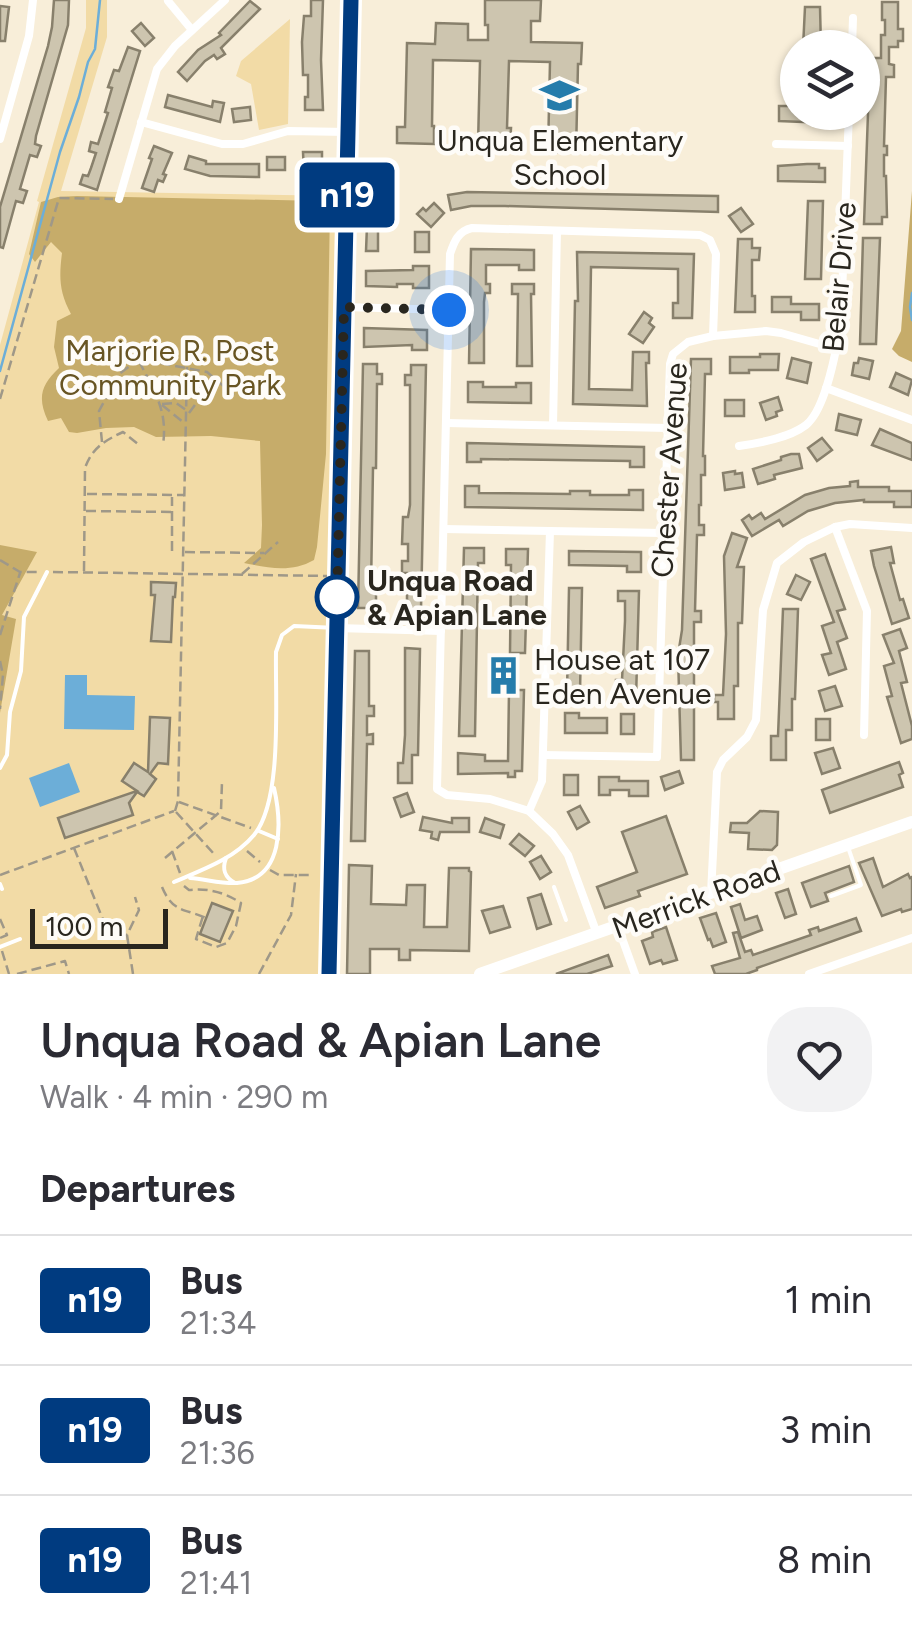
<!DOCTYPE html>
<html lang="en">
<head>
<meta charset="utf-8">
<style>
	:root { --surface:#fff; --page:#f2f2f3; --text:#2b2b33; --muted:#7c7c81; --line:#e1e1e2 }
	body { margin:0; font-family:Figtree,sans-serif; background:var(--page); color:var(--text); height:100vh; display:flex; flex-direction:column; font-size:38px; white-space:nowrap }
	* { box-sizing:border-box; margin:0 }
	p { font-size:32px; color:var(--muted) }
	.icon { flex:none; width:55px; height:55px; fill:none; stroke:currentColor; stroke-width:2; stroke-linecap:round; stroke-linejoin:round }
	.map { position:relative; height:974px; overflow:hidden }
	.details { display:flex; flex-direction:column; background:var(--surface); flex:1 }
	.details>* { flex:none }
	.badge { padding:0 20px; border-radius:8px; font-size:35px; line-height:65px }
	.fabs { position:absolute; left:780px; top:30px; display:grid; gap:20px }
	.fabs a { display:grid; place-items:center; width:100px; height:100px; border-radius:50%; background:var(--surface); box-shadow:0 2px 8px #0004; font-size:50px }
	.scale { position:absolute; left:30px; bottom:25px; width:138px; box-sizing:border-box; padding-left:10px; border:5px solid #29261e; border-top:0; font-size:28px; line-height:35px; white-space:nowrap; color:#29261e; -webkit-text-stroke:8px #fefcf8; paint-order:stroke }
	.you { position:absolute; width:50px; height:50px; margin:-25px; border:8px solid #fff; border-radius:50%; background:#1a73e8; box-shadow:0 0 0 15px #1a73e833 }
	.map>.badge { position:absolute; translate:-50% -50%; box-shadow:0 0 0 5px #fff }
	h2 { padding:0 40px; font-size:38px; line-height:90px }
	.round { display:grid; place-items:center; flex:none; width:105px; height:105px; border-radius:40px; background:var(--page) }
	.headline { display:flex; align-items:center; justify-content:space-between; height:170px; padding:0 40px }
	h1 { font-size:48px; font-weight:600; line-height:75px }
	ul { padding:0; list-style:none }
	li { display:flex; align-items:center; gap:30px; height:130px; padding:0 40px; border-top:2px solid var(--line) }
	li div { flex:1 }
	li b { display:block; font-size:38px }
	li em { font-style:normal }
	li .badge { min-width:110px; font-weight:700; text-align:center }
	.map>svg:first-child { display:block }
	.green { fill:#f2dba6 }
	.forest { fill:#c6ac6a }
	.water { fill:#6caed8 }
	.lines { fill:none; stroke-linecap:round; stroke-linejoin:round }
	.stream { stroke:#6caed8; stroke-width:2.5 }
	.building { fill:#cdc5af; stroke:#88806c; stroke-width:2.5 }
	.path { stroke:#9f9888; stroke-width:2.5; stroke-dasharray:10 5; stroke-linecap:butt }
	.service { stroke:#fff; stroke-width:4 }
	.minor { stroke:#fff; stroke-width:8 }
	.tertiary { stroke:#fff; stroke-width:10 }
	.primary { stroke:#fff; stroke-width:12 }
	.line-casing { stroke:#fff; stroke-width:22 }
	.line { stroke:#003b80; stroke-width:15 }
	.walk { stroke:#29261e; stroke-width:10; stroke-dasharray:0 18 }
	.stop-dot { fill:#fff; stroke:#003b80; stroke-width:5 }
	.labels { text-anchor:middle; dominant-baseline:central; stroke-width:9; stroke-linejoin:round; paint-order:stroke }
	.poi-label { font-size:30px; fill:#29261e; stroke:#fefcf8 }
	.street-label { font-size:30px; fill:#29261e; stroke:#fefcf8 }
	.park-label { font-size:30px; fill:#685523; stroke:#fefcf8 }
	.stop-label { font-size:30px; font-weight:bold; fill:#29261e; stroke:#fefcf8; text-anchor:start }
</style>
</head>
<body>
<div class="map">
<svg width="912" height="974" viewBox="0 0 912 974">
	<rect width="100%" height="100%" fill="#f8eed9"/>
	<!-- green -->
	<g class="green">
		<path d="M86 0H107V37L61 191 343 196 325 974H0V345L39 202 37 201 86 28Z"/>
		<path d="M290 19 288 124 259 130 251 84 236 76 241 61Z"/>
	</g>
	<!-- forest -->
	<g class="forest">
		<path d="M912 191V362L899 356 892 349 901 331Z"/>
		<path d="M77 196 323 201 330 206 326 454 317 547 314 560C291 573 269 568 244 563L261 548 262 525 260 441 211 436 156 437 134 427 106 428 77 433 69 432 61 418 48 421C37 398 41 385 59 368L54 347 57 321 71 314C59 292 59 277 62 253L51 242 35 262 29 254 41 202 58 197Z"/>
		<path d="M0 545 37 552 2 615 16 619 0 713Z"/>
	</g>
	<!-- water -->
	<g class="water">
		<path d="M65 675H87V695L135 696 134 730 64 729Z"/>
		<path d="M69 763 80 792 40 807 29 778Z"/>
	</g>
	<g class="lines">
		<!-- stream -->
		<g class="stream">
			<path d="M912 293 910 307 912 320"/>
			<path d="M0 371 60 152 79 97 88 62 95 49 100 0"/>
		</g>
	</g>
	<!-- building -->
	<g class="building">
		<path d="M54 0H69L68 25 36 136 35 144 41 146 37 157 30 155 20 189 27 191 23 203 16 201 3 248 0 247V207L48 46 52 27Z"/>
		<path d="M311 0H323L321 60 323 110H305V97H308V75H303L302 42 304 16H311Z"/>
		<path d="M485 0H541L540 21H531V42L582 43 581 64H578L576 153 548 152 550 62 509 61 507 128H511L510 146 478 145 480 61 433 60 432 126H434V144L397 143V127H405L407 43 435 44 436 23 468 24V40H488V25H485Z"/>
		<path d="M250 1 260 9 221 48 225 54 217 59 214 55 205 61 187 81 178 72 198 50 221 35 219 33Z"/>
		<path d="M882 2H898V29H903V41H898V47H889V64L894 65V77H886L884 146H887V155H884V176H886L887 217H882V224H864L870 58H881V35H885V20H882Z"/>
		<path d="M0 6 9 7 5 41H0Z"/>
		<path d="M805 7H820L821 48H803Z"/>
		<path d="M141 23 154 38 145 46 132 31Z"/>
		<path d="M128 47 140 51 97 190 80 184 83 175 88 176 91 168 96 153 89 151 91 142 98 144 108 113 105 112 112 88 108 87 114 70 119 71Z"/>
		<path d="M168 95 212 107 213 101 224 103 220 122 165 107Z"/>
		<path d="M779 106H798V112H827V123L779 121Z"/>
		<path d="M250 107 251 120 234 122 232 109Z"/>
		<path d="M154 146 172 153 163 174 166 175 163 182 158 180 154 192 142 188 152 159 149 158Z"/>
		<path d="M303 152H322V166H318V195H305Z"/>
		<path d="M189 156 206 161V164H259V177L210 176 185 169Z"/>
		<rect x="267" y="157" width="18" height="13"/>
		<path d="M807 164H819V168H825V182L778 181V166Z"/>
		<path d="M369 176H385V195H381V223H378V251H366Z"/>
		<path d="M467 192 718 196V212L505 206H471L451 210 448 195Z"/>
		<path d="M808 201H823L821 279H805Z"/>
		<path d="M434 203 444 213 431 227 417 214 423 208 426 211Z"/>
		<path d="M741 208 753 224 741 232 729 216Z"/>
		<rect x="415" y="232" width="14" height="20"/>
		<path d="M863 238H880L876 344H860Z"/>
		<path d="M738 239H752V248H760L759 260H752V296H755V312H735Z"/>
		<path d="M471 249 534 250V270H519V265H486V284H490V293H485L484 302V363H469Z"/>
		<path d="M577 252 694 254 692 318H673V303H678V269L591 267 589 389 632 390 633 352H649V363H646L647 406 573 404 575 301H578Z"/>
		<path d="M413 266H429V288H413V284H397V287L366 286V271L413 270Z"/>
		<path d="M512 284H534V294H531L532 366H517L518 294H512Z"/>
		<path d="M772 297H791V304H819V320H801V312H772Z"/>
		<path d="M644 312 652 318 649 323 654 327 643 343 629 334Z"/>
		<path d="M364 328 427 330V350H412V345L364 347Z"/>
		<path d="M760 354H779L778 370H749V373H730V357H760Z"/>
		<path d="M792 358 811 363 807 383 787 378Z"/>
		<path d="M859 358 873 361 869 379 852 375 854 363H858Z"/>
		<path d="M691 359H711V374H705L703 456H705V475H701V505H699V525H704V535H697L695 611H701V622H694V760H681L678 655 682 630Z"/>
		<path d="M363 364H377V374H382V384H377L376 468H373L371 587H376V608H358Z"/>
		<path d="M411 365H426L421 609H407V573H402V561H408V544H402L403 517H408L410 505V385H405V375H411Z"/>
		<path d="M896 373 912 380 908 395 890 387Z"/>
		<path d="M468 382H483V387H516V383H531V403L468 402Z"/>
		<path d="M778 397 782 410 776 412 777 416 766 420 760 403Z"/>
		<rect x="725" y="400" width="19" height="16"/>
		<path d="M839 414 861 420 857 435 836 430Z"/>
		<path d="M880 429 912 443V460L872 445Z"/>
		<path d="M822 438 832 450 817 461 808 448Z"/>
		<path d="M467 443 644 447V467H630V461L481 459V462H467Z"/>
		<path d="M791 454H799L802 468 774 475 775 479 758 484 753 469 781 460V457Z"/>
		<path d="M735 471V474L742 473 744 487 725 490 723 473Z"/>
		<path d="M858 481V487H889V491H912V507H894V502H864V500L835 503 808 511 783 526 779 520 752 536 742 520 749 515 752 519 761 513 765 519 805 495 829 488 850 486V482Z"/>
		<path d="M465 486H479V493L570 494V491H590V495H629V490H643V510L465 507Z"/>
		<path d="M732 533 747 538 737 567H744L742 623H738V686H734V719H718V702H714V695H723L726 634 724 556Z"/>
		<path d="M891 547 894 563H890L900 600 903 599 909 618 892 624 874 566 871 551Z"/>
		<path d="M464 548H484V563H478L475 736H459Z"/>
		<path d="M506 549H528L525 653H510L511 565H506Z"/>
		<path d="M569 551 641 552V572H627V566L569 565Z"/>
		<path d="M825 554 845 609 837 611 847 638 837 642 846 669 829 675 822 655 831 653 822 626 834 622 811 559Z"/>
		<path d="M796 575 810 582 801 600 787 594Z"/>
		<path d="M151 582 176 583 175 597H173L171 642 151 641 155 595H151Z"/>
		<path d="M569 588H582L580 693H567Z"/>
		<path d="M618 591H639L636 699H616V680H622L625 621V601H618Z"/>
		<path d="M783 609H798L795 699H792V730H786V760H771V736H778Z"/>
		<path d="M900 629 907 648 899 651 907 682 901 683 912 726V739L901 743 887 697 892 696 884 666 894 663 883 635Z"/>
		<path d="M405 648 420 649 418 755H412V783H398V763H403L405 735Z"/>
		<path d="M355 651H369V706H374V716H367V735L373 734V744H367L365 841H351Z"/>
		<rect x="495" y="669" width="19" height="13"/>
		<path d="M835 686 842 706 825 711 819 691Z"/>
		<path d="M509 690H524L522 771H515V777H508V773L458 774V753L485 755V761H508Z"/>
		<path d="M565 713H579V718H607V733H565Z"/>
		<rect x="621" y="714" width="13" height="20"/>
		<path d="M150 717 170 718 168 764 158 763 150 774 156 779 144 796 137 792 129 803 133 815 65 838 58 818 137 791 122 781 134 763 148 772Z"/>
		<rect x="816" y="719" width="14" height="21"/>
		<path d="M833 748 840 768 822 774 815 753Z"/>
		<path d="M899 762 903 773 899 775 903 787 830 813 822 790Z"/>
		<path d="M679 771 683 783 665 790 661 777Z"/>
		<rect x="564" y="775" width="14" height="20"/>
		<path d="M599 777H619V781H648V796H629V790H610V795H599Z"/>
		<path d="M407 793 414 812 401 817 394 798Z"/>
		<path d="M580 806 589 822 577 829 568 812Z"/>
		<path d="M760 811 778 812 777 845 772 850 748 849 749 833 730 832 731 823H747Z"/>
		<path d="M666 816 687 874 638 891 640 896 605 908 597 887 637 872 622 832Z"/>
		<path d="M423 817 452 823V818H469V832H440L438 840 431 838 432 832 420 830Z"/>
		<path d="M485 818 504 825 500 838 480 832Z"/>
		<path d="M519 834 534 846 525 856 510 844Z"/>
		<path d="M541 856 551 872 540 879 530 862Z"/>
		<path d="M873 858 883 887 908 874 910 878 912 877V909L902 912 901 909 882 916 859 863Z"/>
		<path d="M349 865 372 866 371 904 406 905 407 885H425L424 927H447L449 868H469V871L471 872 469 951 410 950V960H399V949H370V974H347Z"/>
		<path d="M849 866 854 882 825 893 828 901 811 907 802 883Z"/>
		<path d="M788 889 796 914 785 918 776 893Z"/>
		<path d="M541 894 551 924 537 929 528 898Z"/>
		<path d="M212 903 233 911 220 942 200 934Z"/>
		<path d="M740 904 745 920 757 916 762 930 741 938 731 907Z"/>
		<path d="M503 906 510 927 490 933 482 911Z"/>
		<path d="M716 913 726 942 713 947 710 939 708 940 700 918Z"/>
		<path d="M856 918 861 931 757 968V970L746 974H715L712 966 740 958 733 933 738 932 745 952 751 950 753 955 811 935 809 930 818 927 819 931Z"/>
		<path d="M666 927 677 960 663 964 661 960 650 964 642 941 653 937 652 932Z"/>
		<path d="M608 955 612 966 587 974H556Z"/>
	</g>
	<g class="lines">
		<!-- path -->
		<g class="path">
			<path d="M139 361C154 391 168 410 163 445"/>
			<path d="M0 399 59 198 113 199"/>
			<path d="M162 404 176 403 186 410"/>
			<path d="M162 405 183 422"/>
			<path d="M189 413 214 379"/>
			<path d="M102 442 99 411 119 374 139 359 207 372 234 395"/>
			<path d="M87 494 184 495"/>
			<path d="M86 511 173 512"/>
			<path d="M172 551V497"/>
			<path d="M185 552 264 553"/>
			<path d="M0 560 20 572H40"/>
			<path d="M84 571 85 468C92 448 104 441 123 432L138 444"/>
			<path d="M53 572 330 576"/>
			<path d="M242 574 278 542"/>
			<path d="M0 635 20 573"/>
			<path d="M0 661 3 675 0 709"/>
			<path d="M179 802 251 828"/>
			<path d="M175 811 178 801 187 367"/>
			<path d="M176 812 214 854"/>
			<path d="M74 848 104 922 127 935"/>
			<path d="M172 851 180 873"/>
			<path d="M247 851 260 862"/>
			<path d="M165 858 221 811 222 782"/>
			<path d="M270 870 279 875H313"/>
			<path d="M0 875 174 811"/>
			<path d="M184 886 189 890C208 888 224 892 241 903L236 926 227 943 216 947 196 939 203 916"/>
			<path d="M162 887C173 913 184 908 206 918"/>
			<path d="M0 919 7 935 0 938"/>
			<path d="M2 951 9 974"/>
			<path d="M17 974 65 961 69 974"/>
			<path d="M133 974 127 935 139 910 135 897"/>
			<path d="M259 974 291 915 296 874"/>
		</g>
		<!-- service -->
		<g class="service">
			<path d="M0 768 7 755 10 712 21 671 24 617 47 572"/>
			<path d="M259 831 278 839"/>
			<path d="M226 858C222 869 224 877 235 883"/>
			<path d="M190 878C205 879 222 884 237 883 284 879 282 823 274 788"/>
			<path d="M174 882C202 870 234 859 254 835 283 800 275 699 276 652L282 635 294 626 337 628"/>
			<path d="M0 884 2 889"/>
			<path d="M554 887 566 920"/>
			<path d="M831 896 861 885 849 850"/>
			<path d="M0 947 20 939"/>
		</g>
		<!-- minor -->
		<g class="minor">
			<path d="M168 1 192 30"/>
			<path d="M852 48 853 18"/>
			<path d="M141 122 222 144H243L288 131 348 132"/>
			<path d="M0 139 29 36 33 0"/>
			<path d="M776 144 848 146"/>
			<path d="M119 199 157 69 175 46 225 0"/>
			<path d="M344 307 449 310"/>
			<path d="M826 388 912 420"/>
			<path d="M447 423 668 428"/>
			<path d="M553 425 557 231"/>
			<path d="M739 446C760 443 789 438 806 425 826 409 837 347 841 321L849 112"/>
			<path d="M835 527 867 611 864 735"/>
			<path d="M444 529 663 533"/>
			<path d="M337 628 441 631"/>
			<path d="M543 755 657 757 670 364 673 354 688 342 713 336 766 331 781 333 837 349"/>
			<path d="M529 811 542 781 550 531"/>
			<path d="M711 894 717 772 723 760 747 737 756 720 763 610 777 563 804 542 835 527 850 524 912 528"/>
			<path d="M618 927 635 974"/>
			<path d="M597 934 568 855 553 834 529 811 490 799 447 795 437 789 450 254C454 242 458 231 472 228L700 235 710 240 716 254 713 336"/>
			<path d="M809 974 912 938"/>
		</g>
		<!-- tertiary -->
		<path class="tertiary" d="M329 974 351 0"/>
		<!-- primary -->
		<path class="primary" d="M480 974 912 822"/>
	</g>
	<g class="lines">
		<defs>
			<path id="line" d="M329 974 351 0"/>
		</defs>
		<!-- line casing -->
		<use href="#line" class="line-casing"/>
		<!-- line -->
		<use href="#line" class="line"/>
		<!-- walk -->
		<path class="walk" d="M337 597V602L344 307 449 310"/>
	</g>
	<!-- icons -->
	<defs>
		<symbol id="school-bare" viewBox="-9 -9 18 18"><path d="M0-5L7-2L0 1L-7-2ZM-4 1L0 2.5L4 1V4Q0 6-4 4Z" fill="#257cab" stroke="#fefcf8" stroke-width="2.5" paint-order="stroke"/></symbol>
		<symbol id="building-bare" viewBox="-9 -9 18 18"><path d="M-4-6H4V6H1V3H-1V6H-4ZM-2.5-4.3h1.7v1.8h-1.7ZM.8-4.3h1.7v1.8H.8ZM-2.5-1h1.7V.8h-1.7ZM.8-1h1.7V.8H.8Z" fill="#257cab" stroke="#fefcf8" stroke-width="2.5" paint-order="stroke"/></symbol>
	</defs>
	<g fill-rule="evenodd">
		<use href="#school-bare" x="532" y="68" width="55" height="55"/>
		<use href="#building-bare" x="476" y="648" width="55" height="55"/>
	</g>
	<!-- markers -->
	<circle class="stop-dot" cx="337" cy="597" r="20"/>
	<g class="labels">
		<!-- poi labels -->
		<g class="poi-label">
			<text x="560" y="140">Unqua Elementary<tspan x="560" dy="34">School</tspan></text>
			<text x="534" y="659" text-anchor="start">House at 107<tspan x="534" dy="34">Eden Avenue</tspan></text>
		</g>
		<!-- street labels -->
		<g class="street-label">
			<text transform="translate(839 277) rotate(-85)">Belair Drive</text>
			<text transform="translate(669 470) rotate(-86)">Chester Avenue</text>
			<text transform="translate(696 899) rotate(-20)">Merrick Road</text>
		</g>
		<!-- park labels -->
		<g class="park-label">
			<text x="170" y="350">Marjorie R. Post<tspan x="170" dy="34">Community Park</tspan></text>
		</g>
		<!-- stop labels -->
		<g class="stop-label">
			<text x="367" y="580">Unqua Road<tspan x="367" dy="34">&amp; Apian Lane</tspan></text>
		</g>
	</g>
</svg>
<div class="fabs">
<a><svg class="icon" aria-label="layers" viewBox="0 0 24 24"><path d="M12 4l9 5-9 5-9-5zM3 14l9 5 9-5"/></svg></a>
</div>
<div class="scale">100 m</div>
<div class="you" style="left:449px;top:310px"></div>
<b class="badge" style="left:347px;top:195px;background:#003b80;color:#fff">n19</b>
</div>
<section class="details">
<div class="headline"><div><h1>Unqua Road &amp; Apian Lane</h1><p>Walk · 4 min · 290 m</p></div><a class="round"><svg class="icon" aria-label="heart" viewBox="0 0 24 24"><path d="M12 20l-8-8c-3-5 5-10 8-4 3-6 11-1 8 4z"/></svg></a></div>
<h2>Departures</h2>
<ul>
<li><span class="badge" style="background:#003b80;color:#fff">n19</span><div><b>Bus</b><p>21:34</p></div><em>1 min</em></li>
<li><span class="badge" style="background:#003b80;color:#fff">n19</span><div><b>Bus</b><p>21:36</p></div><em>3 min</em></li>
<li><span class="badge" style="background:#003b80;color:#fff">n19</span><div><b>Bus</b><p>21:41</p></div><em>8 min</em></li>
</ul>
</section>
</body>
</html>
